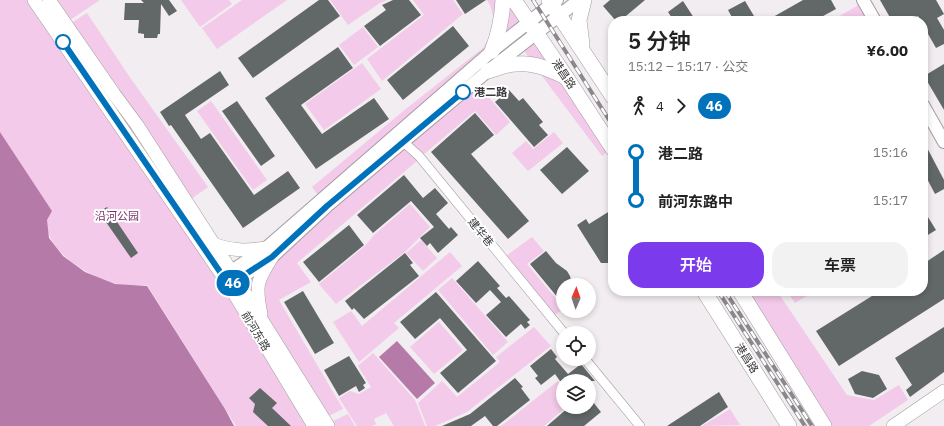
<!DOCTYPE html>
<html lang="zh">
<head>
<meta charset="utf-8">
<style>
	:root { --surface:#fff; --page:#f2f2f2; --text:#222; --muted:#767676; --accent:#7c3aed }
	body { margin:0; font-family:"IBM Plex Sans","Noto Sans SC",sans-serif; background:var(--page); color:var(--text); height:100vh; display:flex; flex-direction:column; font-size:15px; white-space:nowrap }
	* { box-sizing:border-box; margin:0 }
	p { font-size:13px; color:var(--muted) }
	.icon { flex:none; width:22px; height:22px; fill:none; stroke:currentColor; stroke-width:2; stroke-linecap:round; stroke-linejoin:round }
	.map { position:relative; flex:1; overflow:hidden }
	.details { position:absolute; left:608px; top:16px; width:320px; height:280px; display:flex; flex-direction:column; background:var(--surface); border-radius:16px; box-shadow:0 2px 6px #0003 }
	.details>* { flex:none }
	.badge { padding:0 8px; border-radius:13px; font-size:14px; line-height:26px }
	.needle { width:26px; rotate:2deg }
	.fabs { position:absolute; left:556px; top:278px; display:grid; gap:8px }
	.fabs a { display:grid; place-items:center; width:40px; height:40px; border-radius:50%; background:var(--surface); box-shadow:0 2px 6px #0003; font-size:20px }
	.map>.badge { position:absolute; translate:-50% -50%; box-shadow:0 0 0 2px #fff }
	.legs { display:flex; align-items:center; gap:6px; height:44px; padding:0 20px; font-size:13px }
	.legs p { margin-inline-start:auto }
	.head { display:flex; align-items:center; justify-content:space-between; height:68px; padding:0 20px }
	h1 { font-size:22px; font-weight:600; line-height:30px }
	.button { display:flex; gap:8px; margin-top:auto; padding:8px 20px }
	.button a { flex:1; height:46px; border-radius:16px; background:var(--accent); color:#fff; font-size:16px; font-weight:600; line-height:46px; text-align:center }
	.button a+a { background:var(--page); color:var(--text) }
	ul { padding:0 20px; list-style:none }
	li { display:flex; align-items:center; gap:14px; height:48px; font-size:15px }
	li i { display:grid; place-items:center; width:6px; height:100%; margin:0 5px; background:currentColor }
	li i::after { content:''; width:10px; height:10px; margin:-5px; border:3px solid; border-radius:50%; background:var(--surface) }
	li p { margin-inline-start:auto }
	li:first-child i { background:linear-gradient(#0000 50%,currentColor 0) }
	li:last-child i { background:linear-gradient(currentColor 50%,#0000 0) }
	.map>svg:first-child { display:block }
	.green { fill:#f3cae9 }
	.water { fill:#b57aa8 }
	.building { fill:#626868 }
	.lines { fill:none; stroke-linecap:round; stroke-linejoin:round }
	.minor-casing { stroke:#a19da0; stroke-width:10 }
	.tertiary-casing { stroke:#a19da0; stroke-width:14 }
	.secondary-casing { stroke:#a19da0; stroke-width:14 }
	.primary-casing { stroke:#a19da0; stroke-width:16 }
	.minor { stroke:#fff; stroke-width:9 }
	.tertiary { stroke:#fff; stroke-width:12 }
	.secondary { stroke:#fff; stroke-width:13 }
	.primary { stroke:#fff; stroke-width:15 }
	.rail-casing { stroke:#8b888b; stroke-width:4 }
	.rail { stroke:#fff; stroke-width:2.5; stroke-dasharray:8; stroke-linecap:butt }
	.line-1-casing { stroke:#fff; stroke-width:9 }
	.line-1 { stroke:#0072bc; stroke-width:6 }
	.stop-1-dot { fill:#fff; stroke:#0072bc; stroke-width:2 }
	.labels { text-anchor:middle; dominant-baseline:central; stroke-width:4; stroke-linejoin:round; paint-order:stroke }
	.street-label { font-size:11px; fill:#3a383a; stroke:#fff }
	.stop-label { font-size:11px; font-weight:bold; fill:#3a383a; stroke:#fff; text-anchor:start }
	.park-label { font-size:11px; fill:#79316c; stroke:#fff }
</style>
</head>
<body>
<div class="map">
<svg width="944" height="426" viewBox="0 0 944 426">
	<rect width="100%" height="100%" fill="#f2edf1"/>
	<!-- green -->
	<g class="green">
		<path d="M0 0H48L326 426H236L147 285C137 285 123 286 113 283 88 275 47 253 47 222 47 218 50 214 52 211L0 132Z"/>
		<path d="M52 0H100L67 22Z"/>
		<path d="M181 0H229L232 4 200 27Z"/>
		<path d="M242 0H287L217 49 202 28Z"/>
		<path d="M330 0H387L380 3 348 25Z"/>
		<path d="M413 0H453L463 14 382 81 367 59 424 15Z"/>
		<path d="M487 0H514L531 27 320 198 312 187 402 112 483 48 496 26 490 5Z"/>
		<path d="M862 3 872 21H831Z"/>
		<path d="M87 13 129 76 208 187 187 202 68 25Z"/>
		<path d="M363 27 378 47 354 65 339 45Z"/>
		<path d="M533 33 611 149 602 156 533 64 519 43Z"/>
		<path d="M362 63 381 89 324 130 305 104Z"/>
		<path d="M472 78 510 122 496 135 475 111 423 155 403 135Z"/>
		<path d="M211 101 267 180 253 190 197 111Z"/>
		<path d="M554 132 563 143 528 171 512 153 526 141 533 149Z"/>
		<path d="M396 138 417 161 297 263 311 282 279 300 343 409 326 417 245 289 254 283 243 267Z"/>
		<path d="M410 204 430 227 405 252 336 304 319 284 365 246 374 235Z"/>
		<path d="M532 237 544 251 527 264 563 307V309L554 316 506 256Z"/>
		<path d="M421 240 437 258 423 271 406 253Z"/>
		<path d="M450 252 462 266 394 323 399 328 359 362 333 322 351 311 362 326Z"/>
		<path d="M452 278 508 342 493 355 438 290Z"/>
		<path d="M744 291H777L847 395 874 400 899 385 908 400 869 426H833L826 420Z"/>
		<path d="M787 291H815L795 303Z"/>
		<path d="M439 322 463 350 434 374 410 347Z"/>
		<path d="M534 327 551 346 467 412 435 426H427L418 403 442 381 457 397 500 362 496 357Z"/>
		<path d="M373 353 415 400 425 426H394L386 413 374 419 376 424 372 426H357L339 398 350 391 359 394 371 387 358 366Z"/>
		<path d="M558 381 563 387V407H566L544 426H501Z"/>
		<path d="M730 409 740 425 702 426Z"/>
		<path d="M348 414 355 426H331L329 423Z"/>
	</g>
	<!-- water -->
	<g class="water">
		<path d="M0 132 52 211 47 220 49 238 63 256 85 272 115 284 147 286 225 409 234 426H0Z"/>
		<path d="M397 341 435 383 417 399 379 357Z"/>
	</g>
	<!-- building -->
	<g class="building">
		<path d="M141 0H169L177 11 169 16 161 4 160 34H158L157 38H144V34L138 33 139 20H124L125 3H144Z"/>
		<path d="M319 0H328L340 16 253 78 238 58Z"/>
		<path d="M393 0H409L421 15 380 46 364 26 386 10 382 5Z"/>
		<path d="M456 0H486L465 14Z"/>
		<path d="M610 0H645L620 21H616L603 6Z"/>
		<path d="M803 0H831L836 9 814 21H766Z"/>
		<path d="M880 0H936L944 14 937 18 944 30V44L936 48 923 25V21H921L918 16 909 21H892Z"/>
		<path d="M683 1 694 18 689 21H674L668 12Z"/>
		<path d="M745 1 757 21H734L728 10Z"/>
		<path d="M453 26 469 46 403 100 387 80Z"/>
		<path d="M338 47 353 68 301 105 322 134 374 98 389 119 316 169 265 98Z"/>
		<path d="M944 64V110L924 76Z"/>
		<path d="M220 71 229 85 185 115 201 139 210 133 254 195 288 171 300 188 243 228 171 125 169 126 160 112Z"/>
		<path d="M509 90 519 101 523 98 543 122 539 125 548 135 534 147 495 102Z"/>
		<path d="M237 101 275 156 261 166 222 111Z"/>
		<path d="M475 113 494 135 471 154 529 221 508 239 431 152Z"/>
		<path d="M923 140 944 180V189L935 194 923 171Z"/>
		<path d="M567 147 589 171 562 194 540 170Z"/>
		<path d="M404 175 423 198 435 188 448 203 436 214 449 229 451 227 458 235 438 253 430 243 427 246 420 238 434 227 411 201 373 233 357 215Z"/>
		<path d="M107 207 138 253 131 258 99 212Z"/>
		<path d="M613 209V263H601L577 225 586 219 589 224Z"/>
		<path d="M923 209 936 230 923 238Z"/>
		<path d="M349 225 364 245 319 282 303 262Z"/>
		<path d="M944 250V299L839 366 816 331 880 291H923V264Z"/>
		<path d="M546 251 556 263 567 271 570 276 572 285H563V304L530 264Z"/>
		<path d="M405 253 413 263 410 265 419 276 364 319 354 308 352 310 345 301Z"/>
		<path d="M478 261 500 286 497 288 506 298 509 296 530 320 527 322 530 325 525 329 521 324 506 337 486 315 501 302 490 290 476 303 456 281Z"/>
		<path d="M303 291 334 343 315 354 284 302Z"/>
		<path d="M436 292 496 361 458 393 440 373 467 350 440 318 415 339 400 322Z"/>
		<path d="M944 327V372L910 397 906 390 912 385 895 358Z"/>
		<path d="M551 349 557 357 555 359 568 374 581 364 595 381H560L555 374 541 385 535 378 538 376 530 366Z"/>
		<path d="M349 356 366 383 363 385 365 388 359 392 356 386 339 396 324 370Z"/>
		<path d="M862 371 879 375 887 389 873 398 855 394 848 379Z"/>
		<path d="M515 378 523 387 521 388 530 400 497 426H493L485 416 471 426H442L470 414Z"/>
		<path d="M260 388 277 403 272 408 291 426H268L253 412 255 404 249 398Z"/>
		<path d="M719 392 728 407 700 426H667Z"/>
		<path d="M589 397 601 412 584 426H547L569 407H589Z"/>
	</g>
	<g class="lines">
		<defs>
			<g id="minor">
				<path d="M399 138 419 156 564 333"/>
				<path d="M585 359 640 426"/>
			</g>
			<g id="tertiary">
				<path d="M863 0 875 21"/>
				<path d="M923 105 944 142"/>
				<path d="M224 276 266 248 492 51 557 0"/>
				<path d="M230 285 272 257 327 206 403 142 488 71 579 0"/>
			</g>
			<g id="secondary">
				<path d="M34 0 229 285 314 426"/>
				<path d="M49 0 114 94 137 125 231 271 328 426"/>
				<path d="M213 244C233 251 246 251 266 248"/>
				<path d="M261 314C255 285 257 281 272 257"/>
				<path d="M893 426 944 391"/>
			</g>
			<g id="primary">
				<path d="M514 0 566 77 613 149"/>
				<path d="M549 0 613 97"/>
				<path d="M582 45 579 20 584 0"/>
				<path d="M492 51C499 34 502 19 503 0"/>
				<path d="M488 71C498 68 507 64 517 64 534 62 551 70 566 77"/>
				<path d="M704 291 789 426"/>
				<path d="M740 291 824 426"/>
			</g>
		</defs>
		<!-- minor casing -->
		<use href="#minor" class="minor-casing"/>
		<!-- tertiary casing -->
		<use href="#tertiary" class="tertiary-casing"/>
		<!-- secondary casing -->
		<use href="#secondary" class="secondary-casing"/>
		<!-- primary casing -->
		<use href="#primary" class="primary-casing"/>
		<!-- minor -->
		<use href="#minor" class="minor"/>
		<!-- tertiary -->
		<use href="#tertiary" class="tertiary"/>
		<!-- secondary -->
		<use href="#secondary" class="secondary"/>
		<!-- primary -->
		<use href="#primary" class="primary"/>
		<defs>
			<g id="rail">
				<path d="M533 0 613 126"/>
				<path d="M718 291 805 426"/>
				<path d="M725 291 812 426"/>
			</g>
		</defs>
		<!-- rail casing -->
		<use href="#rail" class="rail-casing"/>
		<!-- rail -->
		<use href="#rail" class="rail"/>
	</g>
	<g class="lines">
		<defs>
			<path id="line-1" d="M63 42 229 285 272 257 327 206 463 92"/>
		</defs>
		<!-- line-1 casing -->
		<use href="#line-1" class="line-1-casing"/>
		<!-- line-1 -->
		<use href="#line-1" class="line-1"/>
	</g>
	<!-- markers -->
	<g class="stop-1-dot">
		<circle cx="63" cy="42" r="7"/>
		<circle cx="463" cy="92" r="7"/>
	</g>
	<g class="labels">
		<!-- street labels -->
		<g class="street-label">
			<text transform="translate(564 74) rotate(56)">港昌路</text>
			<text transform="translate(481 232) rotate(51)">建华巷</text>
			<text transform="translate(256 331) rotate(59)">前河东路</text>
			<text transform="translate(747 358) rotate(58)">港昌路</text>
		</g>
		<!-- stop labels -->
		<g class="stop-label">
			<text x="474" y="92">港二路</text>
		</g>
		<!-- park labels -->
		<g class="park-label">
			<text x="117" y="216">沿河公园</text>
		</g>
	</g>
</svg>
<div class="fabs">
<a><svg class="needle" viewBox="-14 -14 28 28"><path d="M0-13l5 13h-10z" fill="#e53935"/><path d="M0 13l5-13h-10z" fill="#767676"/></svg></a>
<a><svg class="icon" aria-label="locate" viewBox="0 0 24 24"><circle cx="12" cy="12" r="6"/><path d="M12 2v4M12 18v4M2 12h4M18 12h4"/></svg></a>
<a><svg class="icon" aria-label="layers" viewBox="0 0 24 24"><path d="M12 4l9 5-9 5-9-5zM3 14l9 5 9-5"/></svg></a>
</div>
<b class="badge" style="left:233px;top:283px;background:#0072bc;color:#fff">46</b>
<section class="details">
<div class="head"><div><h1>5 分钟</h1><p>15:12 – 15:17 · 公交</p></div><b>¥6.00</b></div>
<div class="legs"><svg class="icon" aria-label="walk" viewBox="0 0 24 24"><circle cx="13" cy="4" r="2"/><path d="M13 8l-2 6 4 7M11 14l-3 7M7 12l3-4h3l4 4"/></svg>4<svg class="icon" aria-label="forward" viewBox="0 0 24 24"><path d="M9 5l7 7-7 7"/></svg><b class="badge" style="background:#0072bc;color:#fff">46</b></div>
<ul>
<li><i style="color:#0072bc"></i><b>港二路</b><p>15:16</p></li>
<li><i style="color:#0072bc"></i><b>前河东路中</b><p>15:17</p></li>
</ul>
<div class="button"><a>开始</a><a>车票</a></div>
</section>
</div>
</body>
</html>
